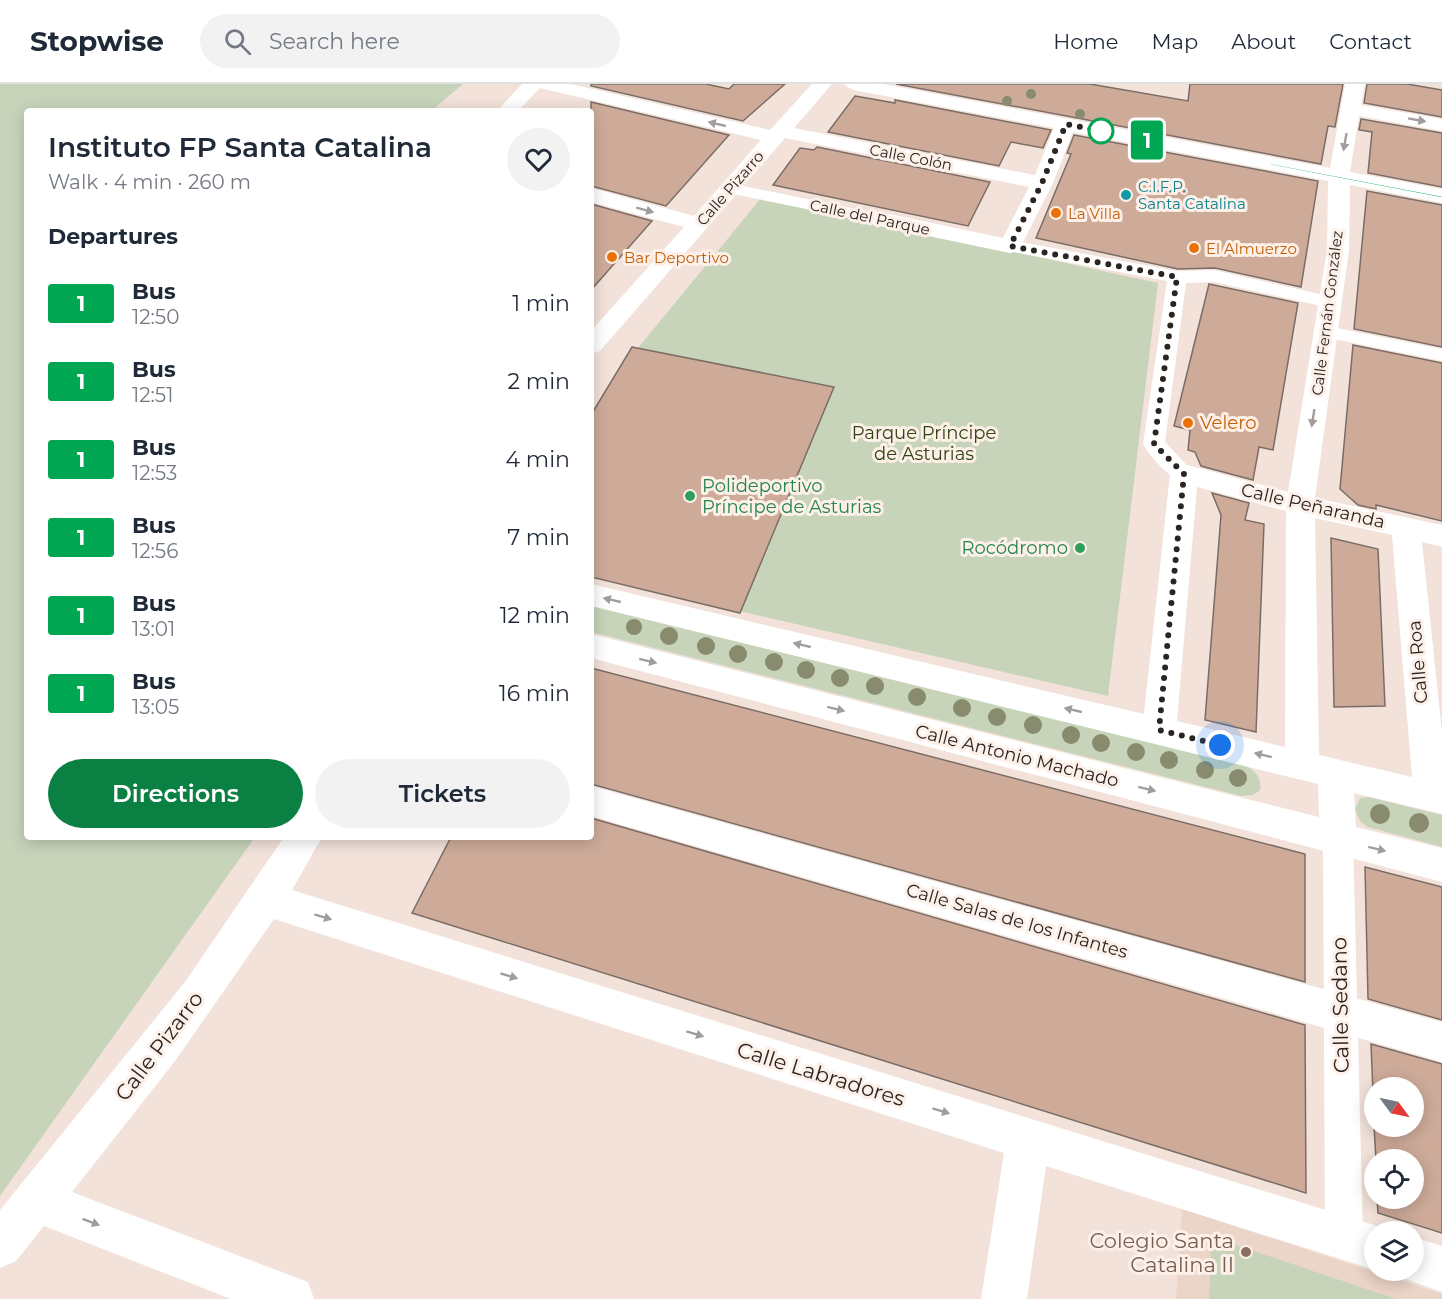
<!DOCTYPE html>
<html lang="en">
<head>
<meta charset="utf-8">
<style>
	:root { --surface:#fff; --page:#f2f2f3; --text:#1f2937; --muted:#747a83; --line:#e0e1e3; --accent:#0b8043 }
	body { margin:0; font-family:Montserrat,sans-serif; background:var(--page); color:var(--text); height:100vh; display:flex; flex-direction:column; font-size:22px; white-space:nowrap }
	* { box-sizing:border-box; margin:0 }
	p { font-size:20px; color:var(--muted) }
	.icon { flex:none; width:33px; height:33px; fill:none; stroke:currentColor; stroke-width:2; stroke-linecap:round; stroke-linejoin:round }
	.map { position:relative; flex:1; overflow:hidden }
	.details { position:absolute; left:24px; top:24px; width:570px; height:732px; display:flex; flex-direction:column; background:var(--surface); border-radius:6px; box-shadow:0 3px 15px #0003 }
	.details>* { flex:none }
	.badge { padding:0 12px; border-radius:4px; font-size:21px; line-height:39px }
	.needle { width:39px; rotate:123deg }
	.fabs { position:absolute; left:1364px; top:993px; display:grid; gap:12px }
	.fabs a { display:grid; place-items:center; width:60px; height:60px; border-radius:50%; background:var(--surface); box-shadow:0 3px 15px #0003; font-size:30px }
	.you { position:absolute; width:30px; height:30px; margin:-15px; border:4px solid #fff; border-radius:50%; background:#1a73e8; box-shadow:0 0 0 9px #1a73e833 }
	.map>.badge { position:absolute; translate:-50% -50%; box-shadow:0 0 0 3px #fff }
	h2 { padding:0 24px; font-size:22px; line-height:54px }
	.round { display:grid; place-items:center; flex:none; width:63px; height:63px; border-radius:32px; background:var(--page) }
	.headline { display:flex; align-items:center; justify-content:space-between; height:102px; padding:0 24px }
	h1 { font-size:28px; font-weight:600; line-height:45px }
	.primary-button { display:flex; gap:12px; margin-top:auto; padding:12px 24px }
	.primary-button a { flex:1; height:69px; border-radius:36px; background:var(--accent); color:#fff; font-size:24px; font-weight:600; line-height:69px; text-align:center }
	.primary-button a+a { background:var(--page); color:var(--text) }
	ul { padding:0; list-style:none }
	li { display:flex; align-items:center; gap:18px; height:78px; padding:0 24px }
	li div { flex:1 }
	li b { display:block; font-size:22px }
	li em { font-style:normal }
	li .badge { min-width:66px; font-weight:700; text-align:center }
	header { display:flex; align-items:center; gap:36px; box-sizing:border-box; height:84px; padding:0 30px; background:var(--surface); border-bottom:2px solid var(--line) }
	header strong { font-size:28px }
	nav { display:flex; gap:33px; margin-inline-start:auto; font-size:21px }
	.search { width:420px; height:54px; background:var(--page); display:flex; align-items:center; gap:15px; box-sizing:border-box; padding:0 21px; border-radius:33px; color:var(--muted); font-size:22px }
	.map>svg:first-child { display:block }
	.built { fill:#ebd4c8 }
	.green { fill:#c7d4ba }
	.building { fill:#ceab99; stroke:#7b6d66; stroke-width:1.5 }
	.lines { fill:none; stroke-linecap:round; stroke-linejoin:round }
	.pedestrian { fill:#fff; fill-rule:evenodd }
	.minor { fill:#fff; fill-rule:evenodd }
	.tree { fill:#888b6d }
	.oneway { fill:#a09d9c }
	.line { fill:#00a651; stroke:#fff; stroke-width:1.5 }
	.walk { stroke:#2b2522; stroke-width:6; stroke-dasharray:0 10.8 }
	.stop-dot { fill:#fff; stroke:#00a651; stroke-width:3 }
	.culture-dot { fill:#0f9aa8; stroke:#fdf0e9; stroke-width:2 }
	.food-dot { fill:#e8710a; stroke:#fdf0e9; stroke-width:2 }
	.leisure-dot { fill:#2e9e5b; stroke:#fdf0e9; stroke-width:2 }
	.education-dot { fill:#8d6e63; stroke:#fdf0e9; stroke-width:2 }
	.labels { text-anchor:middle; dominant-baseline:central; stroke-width:6; stroke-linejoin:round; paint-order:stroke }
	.far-street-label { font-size:15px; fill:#2b2522; stroke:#fdf0e9 }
	.far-culture-label { font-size:15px; fill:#0d838f; stroke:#fdf0e9; text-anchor:start }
	.far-food-label { font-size:15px; fill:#c56008; stroke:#fdf0e9; text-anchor:start }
	.food-label { font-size:18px; fill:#c56008; stroke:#fdf0e9; text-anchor:start }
	.park-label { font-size:18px; fill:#314413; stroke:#fdf0e9 }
	.leisure-label { font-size:18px; fill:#27864d; stroke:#fdf0e9; text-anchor:start }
	.street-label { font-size:18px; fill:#2b2522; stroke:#fdf0e9 }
	.near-street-label { font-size:21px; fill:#2b2522; stroke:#fdf0e9 }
	.near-education-label { font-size:21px; fill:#785e54; stroke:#fdf0e9; text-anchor:end }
</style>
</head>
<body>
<header>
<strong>Stopwise</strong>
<div class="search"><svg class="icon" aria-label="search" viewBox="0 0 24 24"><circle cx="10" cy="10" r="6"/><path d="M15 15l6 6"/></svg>Search here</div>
<nav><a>Home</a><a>Map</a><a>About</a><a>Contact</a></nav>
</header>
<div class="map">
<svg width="1442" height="1215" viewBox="0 0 1442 1215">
	<rect width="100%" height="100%" fill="#f2e2da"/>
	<!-- built -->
	<path class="built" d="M1182 1125 1442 1210V1215H1176Z"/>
	<!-- green -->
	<g class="green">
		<path d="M0 0H463L431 27H27V753H255L0 1112Z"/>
		<path d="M762 113 1158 199 1108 612 591 493V331L632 263 638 264Z"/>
		<path d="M591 519 1244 681C1255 687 1262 693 1260 706L1253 711 1241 712 591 548Z"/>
		<path d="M1368 713 1442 731V763L1368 743 1360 737 1355 725 1360 714Z"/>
		<path d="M1212 1153 1396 1215H1209Z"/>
	</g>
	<!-- building -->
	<g class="building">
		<path d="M591 0H706L729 5 734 0H785L743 37 591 2Z"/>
		<path d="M896 0H1090L1188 17 1190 0H1343L1335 43 1328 42 1321 80Z"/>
		<path d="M1367 0H1407L1442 6V33L1364 19Z"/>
		<path d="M855 12 895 19V16L1051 46 1043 64 1011 58 999 82 828 48Z"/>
		<path d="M591 18 729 51 666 122 591 102Z"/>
		<path d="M1361 35 1442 49V103L1368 89 1372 48 1359 46Z"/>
		<path d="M1074 51 1318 97 1301 203 1215 184 1178 185 1036 154 1071 70 1067 69Z"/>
		<path d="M817 63 990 98 968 142 773 101 800 64 814 66Z"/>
		<path d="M1367 107 1442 121V263L1354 245Z"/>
		<path d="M591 120 652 137 591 206Z"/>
		<path d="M1209 200 1298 219 1273 366 1259 363 1253 396 1201 382 1195 368 1188 366 1190 346 1174 342Z"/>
		<path d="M1353 261 1442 279V437L1376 421V425L1358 421 1340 405Z"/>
		<path d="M632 263 834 303 740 529 591 493V331Z"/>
		<path d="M1212 409 1249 419 1245 436 1264 440 1256 648 1205 636 1221 431Z"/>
		<path d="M1331 454 1378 465 1385 622 1334 623Z"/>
		<path d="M591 584 1305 770V898L591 700Z"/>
		<path d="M591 734 1305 941 1306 1109 412 829 451 753H591Z"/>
		<path d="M1365 783 1442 803V936L1368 915Z"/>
		<path d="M1371 960 1442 980V1149L1378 1129 1377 1114H1413V1076H1376L1374 1042H1413V1004H1374V1034Z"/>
	</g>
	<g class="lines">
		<!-- pedestrian -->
		<g class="pedestrian">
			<path d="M729 99 875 129 884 134 875 139 723 108 720 104Z"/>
			<path d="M1010 156 1177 187 1214 186 1337 214 1340 218 1337 222 1330 224 1214 198 1186 199 1165 358 1195 390 1192 396C1173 401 1152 375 1143 360L1167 197 1003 166 1001 162Z"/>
			<path d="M1326 242 1442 265V277L1319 252 1316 248 1319 244Z"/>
			<path d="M1338 741 1349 745 1353 754 1363 1154 1357 1167 1344 1173 1331 1167 1325 1154 1323 754 1327 745Z"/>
		</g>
		<!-- minor -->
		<g class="minor">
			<path d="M522 0H571L770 46 812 0H832L794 44 1035 91 1054 44 853 6 843 0H883L1330 84 1345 0H1365L1361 21 1442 35V47L1359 32 1350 88 1442 105V119L1350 101 1349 166 1315 414 1442 441V463L1422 458 1442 648V730L1354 709 1356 743 1442 764V798L591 574V550L1319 733 1318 700 591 522V500L1144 630 1170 390 1174 383 1184 380 1288 408 1327 166 1328 97 1073 48 1053 99 1021 162 1018 167 1010 169 875 141 867 139 864 134 867 129 875 127 1003 154 1029 103 785 54 600 267 591 270V247L684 143 591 118V104L694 132 761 56 540 4 518 27H497ZM1197 403 1286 427 1285 663 1177 637ZM1315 434 1392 451 1412 693 1319 671Z"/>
			<path d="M591 702 1442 938V978L591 732Z"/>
			<path d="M284 753H322L292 806 1374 1141 1389 1148H1374L1375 1186 1046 1082 1027 1215H981L1004 1069 274 835 175 977 72 1108 308 1198 314 1215H231L44 1142 16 1177 0 1184V1126L185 898Z"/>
			<path d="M1413 1153 1442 1162V1208L1397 1192 1394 1186H1413Z"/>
		</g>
	</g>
	<!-- trees -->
	<g class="tree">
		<circle cx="1031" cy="10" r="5"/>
		<circle cx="1007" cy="17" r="5"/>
		<circle cx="1080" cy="30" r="5"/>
		<circle cx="634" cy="543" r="8"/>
		<circle cx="669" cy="552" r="9"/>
		<circle cx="706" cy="562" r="9"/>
		<circle cx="738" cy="570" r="9"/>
		<circle cx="774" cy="578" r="9"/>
		<circle cx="806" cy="586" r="9"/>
		<circle cx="840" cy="594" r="9"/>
		<circle cx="875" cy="602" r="9"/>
		<circle cx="917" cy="613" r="9"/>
		<circle cx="962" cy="624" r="9"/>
		<circle cx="997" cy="633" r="9"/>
		<circle cx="1033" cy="641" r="9"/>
		<circle cx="1071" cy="651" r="9"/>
		<circle cx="1101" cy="659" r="9"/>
		<circle cx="1136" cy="668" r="9"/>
		<circle cx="1169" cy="676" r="9"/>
		<circle cx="1205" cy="686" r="9"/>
		<circle cx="1238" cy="694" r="9"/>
		<circle cx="1380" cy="730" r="10"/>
		<circle cx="1419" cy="739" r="10"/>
	</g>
	<!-- one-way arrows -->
	<defs><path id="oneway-solid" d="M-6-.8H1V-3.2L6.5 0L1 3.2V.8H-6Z" transform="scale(1.5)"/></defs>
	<g class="oneway">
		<use href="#oneway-solid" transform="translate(1417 36) rotate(10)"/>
		<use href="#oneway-solid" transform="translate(717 40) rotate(-167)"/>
		<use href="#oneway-solid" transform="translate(1345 58) rotate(100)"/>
		<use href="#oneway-solid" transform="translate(645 126) rotate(15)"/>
		<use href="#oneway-solid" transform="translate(1313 334) rotate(99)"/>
		<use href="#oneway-solid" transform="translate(612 516) rotate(-167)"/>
		<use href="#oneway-solid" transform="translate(802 561) rotate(-167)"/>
		<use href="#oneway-solid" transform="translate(648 577) rotate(14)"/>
		<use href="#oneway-solid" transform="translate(836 625) rotate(14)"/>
		<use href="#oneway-solid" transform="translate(1073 626) rotate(-167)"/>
		<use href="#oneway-solid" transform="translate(1263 671) rotate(-166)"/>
		<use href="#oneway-solid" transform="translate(1147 705) rotate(14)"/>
		<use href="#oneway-solid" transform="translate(1377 765) rotate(14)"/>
		<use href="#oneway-solid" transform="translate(323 833) rotate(17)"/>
		<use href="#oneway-solid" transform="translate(509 892) rotate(17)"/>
		<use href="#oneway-solid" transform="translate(695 950) rotate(17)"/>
		<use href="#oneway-solid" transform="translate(941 1027) rotate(17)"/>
		<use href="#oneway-solid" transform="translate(91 1138) rotate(21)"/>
	</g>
	<!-- line -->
	<path class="line" d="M849 0H853L1442 112V114Z"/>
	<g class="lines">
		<!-- walk -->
		<path class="walk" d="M1101 47 1066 40 1042 99 1010 162 1177 193 1154 360 1184 390 1159 646 1220 661"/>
	</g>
	<!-- markers -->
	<circle class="stop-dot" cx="1101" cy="47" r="12"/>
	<circle class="culture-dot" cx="1126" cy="111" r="6"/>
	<g class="food-dot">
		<circle cx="1056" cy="129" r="6"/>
		<circle cx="1194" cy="164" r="6"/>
		<circle cx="612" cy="173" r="6"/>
		<circle cx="1188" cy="339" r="6"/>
	</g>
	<g class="leisure-dot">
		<circle cx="690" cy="412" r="6"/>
		<circle cx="1080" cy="464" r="6"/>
	</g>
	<circle class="education-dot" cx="1246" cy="1168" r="6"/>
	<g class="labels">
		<!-- far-street labels -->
		<g class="far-street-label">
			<text transform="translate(911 73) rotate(11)">Calle Colón</text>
			<text transform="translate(730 104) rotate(-49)">Calle Pizarro</text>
			<text transform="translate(870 133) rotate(12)">Calle del Parque</text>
			<text transform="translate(1327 229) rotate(-83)">Calle Fernán González</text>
		</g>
		<!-- far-culture labels -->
		<g class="far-culture-label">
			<text x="1138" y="102">C.I.F.P.<tspan x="1138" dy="17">Santa Catalina</tspan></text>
		</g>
		<!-- far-food labels -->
		<g class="far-food-label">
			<text x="1068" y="129">La Villa</text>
			<text x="1206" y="164">El Almuerzo</text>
			<text x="624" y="173">Bar Deportivo</text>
		</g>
		<!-- food labels -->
		<g class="food-label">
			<text x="1200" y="339">Velero</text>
		</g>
		<!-- park labels -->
		<g class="park-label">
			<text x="924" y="349">Parque Príncipe<tspan x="924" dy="21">de Asturias</tspan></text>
		</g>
		<!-- leisure labels -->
		<g class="leisure-label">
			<text x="702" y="402">Polideportivo<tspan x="702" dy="21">Príncipe de Asturias</tspan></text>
			<text x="1068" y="464" text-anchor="end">Rocódromo</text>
		</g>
		<!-- street labels -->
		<g class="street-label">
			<text transform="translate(1313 422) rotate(13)">Calle Peñaranda</text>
			<text transform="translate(1418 578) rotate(-95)">Calle Roa</text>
			<text transform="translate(1017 672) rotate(14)">Calle Antonio Machado</text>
			<text transform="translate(1017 837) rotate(16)">Calle Salas de los Infantes</text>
		</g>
		<!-- near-street labels -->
		<g class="near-street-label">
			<text transform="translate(1340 921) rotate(-91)">Calle Sedano</text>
			<text transform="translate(159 962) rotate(-53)">Calle Pizarro</text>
			<text transform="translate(821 990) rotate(17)">Calle Labradores</text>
		</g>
		<!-- near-education labels -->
		<g class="near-education-label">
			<text x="1234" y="1156">Colegio Santa<tspan x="1234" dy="24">Catalina II</tspan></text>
		</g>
	</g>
</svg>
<div class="fabs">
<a><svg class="needle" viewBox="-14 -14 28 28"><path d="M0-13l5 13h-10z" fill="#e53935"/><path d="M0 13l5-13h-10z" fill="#747a83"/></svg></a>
<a><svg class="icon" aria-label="locate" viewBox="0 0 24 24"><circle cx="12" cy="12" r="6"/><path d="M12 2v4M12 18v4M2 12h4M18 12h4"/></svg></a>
<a><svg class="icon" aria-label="layers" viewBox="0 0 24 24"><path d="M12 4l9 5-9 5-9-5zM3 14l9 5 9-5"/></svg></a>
</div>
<div class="you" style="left:1220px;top:661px"></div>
<b class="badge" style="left:1147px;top:56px;background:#00a651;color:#fff">1</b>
<section class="details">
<div class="headline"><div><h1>Instituto FP Santa Catalina</h1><p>Walk · 4 min · 260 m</p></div><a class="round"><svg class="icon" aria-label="heart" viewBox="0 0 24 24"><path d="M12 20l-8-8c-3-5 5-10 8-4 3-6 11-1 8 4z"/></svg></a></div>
<h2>Departures</h2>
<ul>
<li><span class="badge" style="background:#00a651;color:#fff">1</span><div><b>Bus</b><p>12:50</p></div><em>1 min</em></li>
<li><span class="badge" style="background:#00a651;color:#fff">1</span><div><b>Bus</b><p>12:51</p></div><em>2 min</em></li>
<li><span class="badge" style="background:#00a651;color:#fff">1</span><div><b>Bus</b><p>12:53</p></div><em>4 min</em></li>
<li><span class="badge" style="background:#00a651;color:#fff">1</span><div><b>Bus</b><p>12:56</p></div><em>7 min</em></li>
<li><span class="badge" style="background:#00a651;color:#fff">1</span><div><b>Bus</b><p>13:01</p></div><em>12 min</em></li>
<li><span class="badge" style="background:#00a651;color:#fff">1</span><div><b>Bus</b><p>13:05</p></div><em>16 min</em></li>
</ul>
<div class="primary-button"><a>Directions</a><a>Tickets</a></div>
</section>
</div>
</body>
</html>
